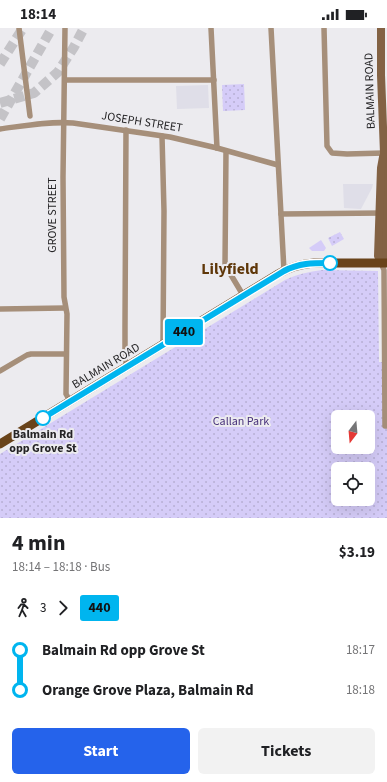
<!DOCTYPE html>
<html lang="en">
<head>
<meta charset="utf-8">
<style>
	:root { --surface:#fff; --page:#f2f2f2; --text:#202124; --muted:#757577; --accent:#2563eb }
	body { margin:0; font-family:"Source Sans 3",sans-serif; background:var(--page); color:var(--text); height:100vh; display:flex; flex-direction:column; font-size:15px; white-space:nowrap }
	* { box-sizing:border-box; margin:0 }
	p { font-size:13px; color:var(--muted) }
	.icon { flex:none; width:22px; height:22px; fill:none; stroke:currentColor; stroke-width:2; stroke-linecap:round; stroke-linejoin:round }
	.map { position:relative; height:490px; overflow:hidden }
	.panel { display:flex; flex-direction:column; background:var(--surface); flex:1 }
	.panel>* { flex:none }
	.badge { padding:0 8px; border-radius:3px; font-size:14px; line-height:26px }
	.needle { width:26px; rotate:196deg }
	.buttons { position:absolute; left:331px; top:382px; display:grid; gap:8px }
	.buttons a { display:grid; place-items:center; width:44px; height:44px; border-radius:6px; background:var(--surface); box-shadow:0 4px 16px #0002; font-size:20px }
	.map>.badge { position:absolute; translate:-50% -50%; box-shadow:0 0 0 2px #fff }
	.legs { display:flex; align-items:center; gap:6px; height:44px; padding:0 12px; font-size:13px }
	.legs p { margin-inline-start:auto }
	.head { display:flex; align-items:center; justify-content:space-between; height:68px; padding:0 12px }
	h1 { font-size:22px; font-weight:700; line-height:30px }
	.cta { display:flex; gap:8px; margin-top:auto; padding:8px 12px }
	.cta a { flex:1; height:46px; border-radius:6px; background:var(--accent); color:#fff; font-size:16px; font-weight:700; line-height:46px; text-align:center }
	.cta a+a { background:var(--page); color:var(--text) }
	ul { padding:0 12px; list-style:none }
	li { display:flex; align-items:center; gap:14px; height:40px; font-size:15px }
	li i { display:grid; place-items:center; width:6px; height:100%; margin:0 5px; background:currentColor }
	li i::after { content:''; width:10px; height:10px; margin:-5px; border:3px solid; border-radius:50%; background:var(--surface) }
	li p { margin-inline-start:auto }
	li:first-child i { background:linear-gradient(#0000 50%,currentColor 0) }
	li:last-child i { background:linear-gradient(currentColor 50%,#0000 0) }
	.status { display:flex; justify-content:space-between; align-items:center; height:28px; padding:0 20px; background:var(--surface); direction:ltr }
	.status svg { height:11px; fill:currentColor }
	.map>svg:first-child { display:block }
	.built { fill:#dfdee8 }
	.grass { fill:#d5ccf8 }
	.park { fill:url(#park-dots); fill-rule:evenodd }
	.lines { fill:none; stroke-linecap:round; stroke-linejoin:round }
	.motorway-tunnel { stroke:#c4c3c7; stroke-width:10; stroke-dasharray:10 5; stroke-linecap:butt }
	.minor { stroke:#a68f7a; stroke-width:5.5 }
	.secondary { stroke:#836244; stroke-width:8 }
	.primary { stroke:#69431a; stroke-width:9 }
	.line-1-casing { stroke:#fff; stroke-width:9 }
	.line-1 { stroke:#00b5ef; stroke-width:6 }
	.stop-1-dot { fill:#fff; stroke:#00b5ef; stroke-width:2 }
	.labels { text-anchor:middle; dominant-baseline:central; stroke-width:4; stroke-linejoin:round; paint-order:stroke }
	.street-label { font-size:12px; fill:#252426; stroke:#ecebef }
	.park-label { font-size:12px; fill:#48327b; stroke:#ecebef }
	.stop-label { font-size:12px; font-weight:bold; fill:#252426; stroke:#ecebef }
	.district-label { font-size:16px; font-weight:bold; fill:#5f3709; stroke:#ecebef }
</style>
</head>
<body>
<div class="status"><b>18:14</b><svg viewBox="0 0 49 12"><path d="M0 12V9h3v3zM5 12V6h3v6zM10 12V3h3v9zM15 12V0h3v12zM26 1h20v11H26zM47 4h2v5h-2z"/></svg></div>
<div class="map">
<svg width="387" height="490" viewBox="0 0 387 490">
	<defs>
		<pattern id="park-dots" width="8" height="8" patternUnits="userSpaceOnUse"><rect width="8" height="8" fill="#d5ccf8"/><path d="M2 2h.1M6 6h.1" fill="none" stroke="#b7afd4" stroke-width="1.8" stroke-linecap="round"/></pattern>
	</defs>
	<rect width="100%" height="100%" fill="#ecebef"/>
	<!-- built -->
	<g class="built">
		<path d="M208 57 209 80 177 81 176 58Z"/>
		<path d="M343 156H373L372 160 361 181 344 180Z"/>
	</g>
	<!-- grass -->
	<path class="grass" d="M321 212 326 220 324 223H312L309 220Z"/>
	<!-- park -->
	<g class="park">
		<path d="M244 56 245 82 223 83 222 57Z"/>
		<path d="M340 204 344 211 332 218 328 210Z"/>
		<path d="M322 242 378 243 379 334H387V490H0V426L285 252C297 246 309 244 322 242ZM338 389H368V419H338ZM338 441H368V471H338Z"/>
	</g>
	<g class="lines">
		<!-- motorway-tunnel -->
		<g class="motorway-tunnel">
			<path d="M0 36 23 0"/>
			<path d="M0 75 34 65 58 44 74 19 84 0"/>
			<path d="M0 91 52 0"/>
		</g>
		<!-- minor -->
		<g class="minor">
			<path d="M19 0 30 88"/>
			<path d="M65 0 63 149 64 269 67 286 66 366 70 373"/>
			<path d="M211 0 217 120"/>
			<path d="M271 0 284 243"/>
			<path d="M324 0 327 118 332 125 347 126 384 125"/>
			<path d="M65 52H214"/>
			<path d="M0 101C23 98 49 93 73 95L170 109 217 120 278 137"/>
			<path d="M126 102 125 299V330L127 339"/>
			<path d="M162 108 164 183 163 317"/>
			<path d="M226 123 225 237 243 267"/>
			<path d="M281 186 383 185"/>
			<path d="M381 235 384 242 385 398H387"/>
			<path d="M0 281 65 280"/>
			<path d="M0 343 27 327 31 326H66"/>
		</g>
		<!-- secondary -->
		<g class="secondary">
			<path d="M381 0V47L384 125 387 141 384 228 381 235"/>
			<path d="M381 235 378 228 381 140 383 129"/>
		</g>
		<!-- primary -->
		<path class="primary" d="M0 416 278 246C290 239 300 236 314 235H387"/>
	</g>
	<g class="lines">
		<defs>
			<path id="line-1" d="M43 390 284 243C299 235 312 235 330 235"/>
		</defs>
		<!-- line-1 casing -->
		<use href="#line-1" class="line-1-casing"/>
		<!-- line-1 -->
		<use href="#line-1" class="line-1"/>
	</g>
	<!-- markers -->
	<g class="stop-1-dot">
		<circle cx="330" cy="235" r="7"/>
		<circle cx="43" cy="390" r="7"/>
	</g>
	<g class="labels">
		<!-- street labels -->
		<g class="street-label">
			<text transform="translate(370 63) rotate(-92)">BALMAIN ROAD</text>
			<text transform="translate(142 94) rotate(9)">JOSEPH STREET</text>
			<text transform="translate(52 187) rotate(-90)">GROVE STREET</text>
			<text transform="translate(106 338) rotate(-31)">BALMAIN ROAD</text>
		</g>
		<!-- park labels -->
		<g class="park-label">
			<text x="241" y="393">Callan Park</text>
		</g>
		<!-- stop labels -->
		<g class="stop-label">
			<text x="43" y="406">Balmain Rd<tspan x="43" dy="14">opp Grove St</tspan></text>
		</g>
		<!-- district labels -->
		<g class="district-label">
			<text x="230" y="241">Lilyfield</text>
		</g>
	</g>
</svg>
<div class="buttons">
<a><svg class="needle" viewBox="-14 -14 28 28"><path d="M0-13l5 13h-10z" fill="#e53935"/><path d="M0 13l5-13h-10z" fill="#757577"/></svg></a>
<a><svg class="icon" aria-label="locate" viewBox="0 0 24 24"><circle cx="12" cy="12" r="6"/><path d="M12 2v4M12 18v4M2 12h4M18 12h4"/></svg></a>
</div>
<b class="badge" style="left:184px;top:304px;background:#00b5ef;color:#111">440</b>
</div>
<section class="panel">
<div class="head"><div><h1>4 min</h1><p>18:14 – 18:18 · Bus</p></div><b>$3.19</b></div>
<div class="legs"><svg class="icon" aria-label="walk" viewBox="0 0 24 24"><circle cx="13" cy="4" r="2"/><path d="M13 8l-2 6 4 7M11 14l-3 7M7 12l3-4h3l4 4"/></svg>3<svg class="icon" aria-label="forward" viewBox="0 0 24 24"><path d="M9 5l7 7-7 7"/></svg><b class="badge" style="background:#00b5ef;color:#111">440</b></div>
<ul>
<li><i style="color:#00b5ef"></i><b>Balmain Rd opp Grove St</b><p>18:17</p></li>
<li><i style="color:#00b5ef"></i><b>Orange Grove Plaza, Balmain Rd</b><p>18:18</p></li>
</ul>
<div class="cta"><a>Start</a><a>Tickets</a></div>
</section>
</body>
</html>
